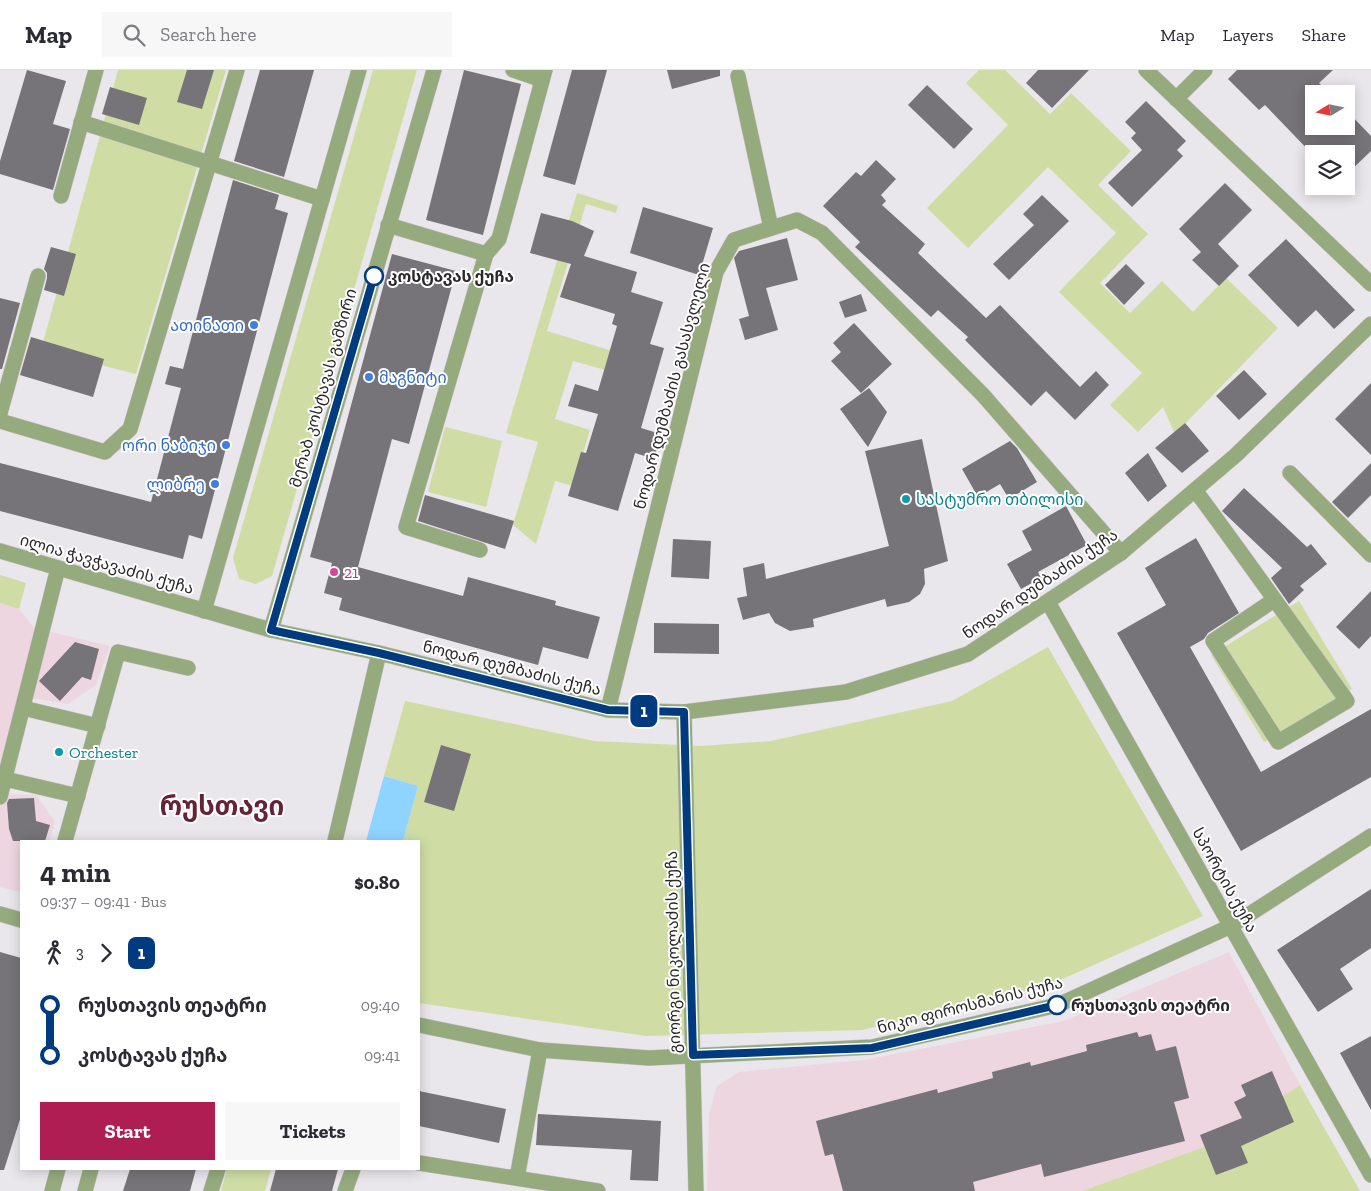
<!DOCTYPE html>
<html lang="en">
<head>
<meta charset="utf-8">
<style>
	:root { --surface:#fff; --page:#f7f7f7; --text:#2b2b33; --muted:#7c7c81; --line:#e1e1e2; --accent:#ae1e52 }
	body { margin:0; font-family:"Zilla Slab","Noto Sans Georgian",serif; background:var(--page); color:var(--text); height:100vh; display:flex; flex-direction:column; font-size:19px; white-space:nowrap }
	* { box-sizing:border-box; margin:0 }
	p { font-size:16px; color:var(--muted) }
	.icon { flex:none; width:28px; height:28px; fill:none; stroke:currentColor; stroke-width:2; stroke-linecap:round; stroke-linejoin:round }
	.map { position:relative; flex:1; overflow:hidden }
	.details { position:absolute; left:20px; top:770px; width:400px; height:330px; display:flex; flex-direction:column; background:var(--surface); border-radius:0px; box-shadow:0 2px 12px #0003 }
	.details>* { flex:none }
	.badge { padding:0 10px; border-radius:8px; font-size:18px; line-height:32px }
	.needle { width:32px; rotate:260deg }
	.controls { position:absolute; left:1305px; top:15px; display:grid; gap:10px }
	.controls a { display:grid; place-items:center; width:50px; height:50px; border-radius:0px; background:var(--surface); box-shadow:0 2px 12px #0003; font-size:25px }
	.map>.badge { position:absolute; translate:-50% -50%; box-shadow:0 0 0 2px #fff }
	.legs { display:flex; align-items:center; gap:8px; height:55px; padding:0 20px; font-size:16px }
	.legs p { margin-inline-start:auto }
	.head { display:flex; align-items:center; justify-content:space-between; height:85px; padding:0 20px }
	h1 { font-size:28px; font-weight:700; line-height:38px }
	.primary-button { display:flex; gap:10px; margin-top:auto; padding:10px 20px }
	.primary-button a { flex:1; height:58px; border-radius:0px; background:var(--accent); color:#fff; font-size:20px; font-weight:700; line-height:58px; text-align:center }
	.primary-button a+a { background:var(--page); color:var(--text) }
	ul { padding:0 20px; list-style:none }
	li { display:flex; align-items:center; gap:18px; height:50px; font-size:19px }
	li i { display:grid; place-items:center; width:8px; height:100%; margin:0 6px; background:currentColor }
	li i::after { content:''; width:12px; height:12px; margin:-6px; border:4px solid; border-radius:50%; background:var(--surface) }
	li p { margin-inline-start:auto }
	li:first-child i { background:linear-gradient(#0000 50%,currentColor 0) }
	li:last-child i { background:linear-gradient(currentColor 50%,#0000 0) }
	header { display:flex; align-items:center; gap:30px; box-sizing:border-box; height:70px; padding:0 25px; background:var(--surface); border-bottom:1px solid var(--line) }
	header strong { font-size:24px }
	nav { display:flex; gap:28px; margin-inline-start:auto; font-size:18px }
	.search { width:350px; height:45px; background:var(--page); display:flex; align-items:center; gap:12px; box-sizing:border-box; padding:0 18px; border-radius:0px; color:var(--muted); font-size:19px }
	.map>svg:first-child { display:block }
	.commercial { fill:#eed6e1 }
	.green { fill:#cfdda5 }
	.water { fill:#8fd3ff }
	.building { fill:#777479 }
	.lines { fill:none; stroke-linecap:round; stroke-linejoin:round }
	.minor-casing { stroke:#c7c4c9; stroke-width:16 }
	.minor { stroke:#95aa7d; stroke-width:15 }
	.line-1-casing { stroke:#fff; stroke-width:11 }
	.line-1 { stroke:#003b80; stroke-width:8 }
	.stop-1-dot { fill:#fff; stroke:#003b80; stroke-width:2.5 }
	.shop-dot { fill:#3f7fe0; stroke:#fff; stroke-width:2 }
	.culture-dot { fill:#0f9aa8; stroke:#fff; stroke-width:2 }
	.hotel-dot { fill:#d1479c; stroke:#fff; stroke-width:2 }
	.labels { text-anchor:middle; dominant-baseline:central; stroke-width:4; stroke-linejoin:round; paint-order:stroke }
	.stop-label { font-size:16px; font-weight:bold; fill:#2a282b; stroke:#fff; text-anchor:start }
	.shop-label { font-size:16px; fill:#366cbe; stroke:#fff; text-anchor:end }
	.street-label { font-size:16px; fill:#2a282b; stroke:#fff }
	.culture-label { font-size:16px; fill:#0d838f; stroke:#fff; text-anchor:start }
	.hotel-label { font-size:16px; fill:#b23c85; stroke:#fff; text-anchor:start }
	.town-label { font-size:26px; font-weight:bold; fill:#672236; stroke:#fff }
</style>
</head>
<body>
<header>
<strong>Map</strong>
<div class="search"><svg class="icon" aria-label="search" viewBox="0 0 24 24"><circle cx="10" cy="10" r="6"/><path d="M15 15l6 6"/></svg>Search here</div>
<nav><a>Map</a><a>Layers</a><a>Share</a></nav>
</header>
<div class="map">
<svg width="1371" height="1121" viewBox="0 0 1371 1121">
	<rect width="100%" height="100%" fill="#e9e6ec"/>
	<!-- commercial -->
	<g class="commercial">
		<path d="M0 533 19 539 34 558 110 576 96 615 68 634 26 627 1 724 36 725 55 752 49 771H21V822L0 817Z"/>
		<path d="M1229 882 1300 1015 1204 1077 1082 1121H707L709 1044 717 1016 739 1002 864 990 1064 951Z"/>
	</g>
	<!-- green -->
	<g class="green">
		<path d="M118 0H226L136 304 41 280Z"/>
		<path d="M373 0H417L272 506 256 514 239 509 233 488Z"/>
		<path d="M979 0H1005L1050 44 1071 23 1131 81 1098 115 1148 164 1100 213 1130 243 1162 211 1193 242 1226 208 1278 258 1175 364 1163 337 1138 362 1110 335 1142 303 1059 222 1116 163 1048 97 968 178 927 138 1008 55 966 13Z"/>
		<path d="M577 123 618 136 616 143 586 134 547 261 622 284 616 303 573 291 555 349 590 360 573 416 555 411 536 474 513 455 538 372 506 363Z"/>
		<path d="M445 357 502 371 486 437 428 422Z"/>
		<path d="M0 505 26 513 19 539 0 533Z"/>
		<path d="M1299 531 1352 619 1264 672 1211 585Z"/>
		<path d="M1048 577 1203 846 1049 915 862 960 646 966 419 933V771H403L418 716 384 706 405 631 594 671 700 676 771 671 952 631Z"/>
		<path d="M1300 1015 1360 1121H1082L1204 1077Z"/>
		<path d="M227 1099H271L265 1121H221Z"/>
	</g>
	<!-- water -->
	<path class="water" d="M384 706 418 716 403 771H366Z"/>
	<!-- building -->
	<g class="building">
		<path d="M27 0 66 11 53 54 70 59 53 120 0 104V91Z"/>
		<path d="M187 0H214L202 39 177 32Z"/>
		<path d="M260 0H314L284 107 234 91Z"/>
		<path d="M464 0 521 14 483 165 426 150Z"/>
		<path d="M572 0H607L575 115 543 106Z"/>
		<path d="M667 0H720V6L672 19Z"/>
		<path d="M1038 0H1089L1052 38 1026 13Z"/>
		<path d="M1237 0H1333L1319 13 1330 24H1314V56H1346V40L1371 66V81L1346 105V84H1314V86L1265 35 1259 40 1228 9Z"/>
		<path d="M927 15 973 59 954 79 908 35Z"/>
		<path d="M110 17 147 28 139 55 102 44Z"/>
		<path d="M1146 31 1186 71 1177 80 1183 86 1132 137 1108 113 1142 80 1131 68 1136 63 1125 52Z"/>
		<path d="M876 90 896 109 881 125 886 131 882 135 925 174 918 183 986 248 1000 235 1080 317 1096 301 1109 315 1075 350 1046 321 1031 336 965 270 968 267 938 240 931 247 855 177 860 172 823 136 856 102 861 106Z"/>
		<path d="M233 110 279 125 275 139 288 143 202 469 189 465 183 489 0 441V393L151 432 181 318 165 314 170 296 183 299Z"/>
		<path d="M1225 113 1252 140 1218 174 1239 196 1219 216 1192 190 1201 182 1179 159Z"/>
		<path d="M1042 125 1069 151 1009 210 993 194 1034 155 1023 144Z"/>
		<path d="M643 137 713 158 699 205 630 183Z"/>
		<path d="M541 143 572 151 594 161 584 186 637 202 631 222 663 232 650 274 664 278 641 358 661 364 654 389 635 383 618 441 568 426 581 382 586 383 598 344 568 336 575 314 598 321 617 256 612 254 615 244 560 227 571 194 530 183Z"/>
		<path d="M787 168 798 210 766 218 778 260 745 270 739 249 749 246 734 188 739 181Z"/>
		<path d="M1286 169 1355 240 1334 259 1316 240 1298 257 1248 205Z"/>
		<path d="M51 177 76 184 64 226 44 220 47 208V203L44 199Z"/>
		<path d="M392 184 456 201 409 374 392 369 358 497 463 526 468 507 556 531 555 535 600 547 588 589 543 577 538 595 339 540 342 528 324 523 332 493 310 487Z"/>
		<path d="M1126 194 1145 213 1124 235 1105 215Z"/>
		<path d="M861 224 867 241 845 248 839 232Z"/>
		<path d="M0 228 20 233 2 299H0Z"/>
		<path d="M854 253 892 294 861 323 831 291 841 282 833 273Z"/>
		<path d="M31 267 104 289 93 327 20 305Z"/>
		<path d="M1244 300 1267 324 1239 350 1216 326Z"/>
		<path d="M1371 313V385L1335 349Z"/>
		<path d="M869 318 887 342 868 377 840 339Z"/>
		<path d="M1185 353 1209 381 1182 403 1155 378Z"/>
		<path d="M922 369 948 491 924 499 925 514 920 524 909 532 887 537 885 529 813 549 814 557 790 561 775 553 769 543 743 550 737 528 747 526 743 498 764 493 766 509 889 476 865 381Z"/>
		<path d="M1010 371 1017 378 1037 412 1009 429 1000 414 978 427 962 399Z"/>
		<path d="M1148 383 1167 416 1148 432 1125 403Z"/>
		<path d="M1371 393V425L1348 448 1332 432Z"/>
		<path d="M1244 418 1307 477 1311 474 1327 494 1300 516 1304 520 1289 534 1271 508 1282 498 1222 441Z"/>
		<path d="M425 425 514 451 505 479 418 451Z"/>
		<path d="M1066 436 1087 475 1038 502 1041 508 1021 519 1007 494 1032 480 1022 461Z"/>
		<path d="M1196 468 1239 543 1208 563 1204 569 1190 577 1261 702 1371 639V707L1241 781 1117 563 1166 535 1145 498Z"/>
		<path d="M673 469 711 471 709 509 671 507Z"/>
		<path d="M1371 521V566L1359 579 1336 557Z"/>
		<path d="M654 553 719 554V584L654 583Z"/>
		<path d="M75 572 99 579 91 610 82 607 60 631 39 611Z"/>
		<path d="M441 675 471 684 454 741 424 732Z"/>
		<path d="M34 728 36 751 50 755 45 771H13L9 759 7 733 9 729Z"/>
		<path d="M1371 819V878L1340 899 1353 919 1318 942 1277 880Z"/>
		<path d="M0 882 21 888V1046L4 1100H0Z"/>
		<path d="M1137 962 1139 967 1151 964 1156 981 1176 976 1189 1028 1174 1032 1185 1071 1044 1107 1041 1094 973 1112 975 1121H843L833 1084 825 1086 816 1051 937 1019 938 1023 993 1008 992 1002 1030 992 1031 996 1087 981 1086 975Z"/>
		<path d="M1371 966V1040L1340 983Z"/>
		<path d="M1272 1001 1294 1052 1241 1076 1248 1093 1216 1105 1200 1065 1242 1048 1234 1032 1246 1026 1241 1015Z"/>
		<path d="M419 1021 506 1039 499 1073 419 1056Z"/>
		<path d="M538 1044 661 1051 658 1111 630 1110 632 1080 536 1075Z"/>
		<path d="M130 1099H196L190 1121H123Z"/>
		<path d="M276 1099H338L332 1121H270Z"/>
	</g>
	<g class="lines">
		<defs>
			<g id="minor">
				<path d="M513 0 542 10"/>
				<path d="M1146 0 1371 214"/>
				<path d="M738 6 771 158"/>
				<path d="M1176 29 1205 0"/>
				<path d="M81 52 322 129"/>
				<path d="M61 126 96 0"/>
				<path d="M388 155 486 184"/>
				<path d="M0 343 38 206"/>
				<path d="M0 351 105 382 130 359 237 0"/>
				<path d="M1290 403 1371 485"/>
				<path d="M1195 420C1247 490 1297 561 1347 631L1278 672 1213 571 1274 530"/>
				<path d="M480 480 406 457 486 184 499 169 545 0"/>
				<path d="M0 481 271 560 379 583 608 640 684 642 846 622 968 584 1121 483 1236 385 1371 254"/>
				<path d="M1048 532 1371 1105"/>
				<path d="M204 541 359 0"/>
				<path d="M271 560 434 0"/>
				<path d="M23 638 98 656"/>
				<path d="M608 640 716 202 734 170 797 150 822 163 983 325 1121 483"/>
				<path d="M684 642 696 1121"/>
				<path d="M5 709 78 726"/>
				<path d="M0 727 58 498"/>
				<path d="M65 771 118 582 188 598"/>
				<path d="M335 771 379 583"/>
				<path d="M0 844 21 850"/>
				<path d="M419 955 540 980 649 988 872 977 1058 935 1231 856 1371 766"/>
				<path d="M419 1093 598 1121"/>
				<path d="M517 1108 540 980"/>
				<path d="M52 1121 58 1099"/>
				<path d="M85 1121 91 1099"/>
				<path d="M211 1121 218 1099"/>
				<path d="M345 1121 353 1099"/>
			</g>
		</defs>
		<!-- minor casing -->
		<use href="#minor" class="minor-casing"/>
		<!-- minor -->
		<use href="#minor" class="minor"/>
	</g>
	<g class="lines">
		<defs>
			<path id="line-1" d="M374 206 271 560 379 583 608 640 684 642 693 985 872 978 1057 935"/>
		</defs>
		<!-- line-1 casing -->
		<use href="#line-1" class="line-1-casing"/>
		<!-- line-1 -->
		<use href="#line-1" class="line-1"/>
	</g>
	<!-- markers -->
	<g class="stop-1-dot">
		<circle cx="374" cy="206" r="9"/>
		<circle cx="1057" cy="935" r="9"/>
	</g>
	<g class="shop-dot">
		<circle cx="254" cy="255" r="5"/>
		<circle cx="369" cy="307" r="5"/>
		<circle cx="226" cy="375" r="5"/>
		<circle cx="215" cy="414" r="5"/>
	</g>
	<g class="culture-dot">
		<circle cx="906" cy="429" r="5"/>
		<circle cx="59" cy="682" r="5"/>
	</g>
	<circle class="hotel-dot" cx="334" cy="502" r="5"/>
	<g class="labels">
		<!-- stop labels -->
		<g class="stop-label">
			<text x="388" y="206">კოსტავას ქუჩა</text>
			<text x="1071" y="935">რუსთავის თეატრი</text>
		</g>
		<!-- shop labels -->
		<g class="shop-label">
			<text x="244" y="255">ათინათი</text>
			<text x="379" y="307" text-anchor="start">მაგნიტი</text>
			<text x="216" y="375">ორი ნაბიჯი</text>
			<text x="205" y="414">ლიბრე</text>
		</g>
		<!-- street labels -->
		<g class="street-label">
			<text transform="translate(672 316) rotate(-75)">ნოდარ დუმბაძის გასასვლელი</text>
			<text transform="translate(323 318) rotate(-74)">მერაბ კოსტავას გამზირი</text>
			<text transform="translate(107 494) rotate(16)">ილია ჭავჭავაძის ქუჩა</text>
			<text transform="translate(1040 514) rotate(-34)">ნოდარ დუმბაძის ქუჩა</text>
			<text transform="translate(512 598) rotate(14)">ნოდარ დუმბაძის ქუჩა</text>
			<text transform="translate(1225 810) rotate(61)">სპორტის ქუჩა</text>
			<text transform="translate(673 882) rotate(-91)">გიორგი ნიკოლაძის ქუჩა</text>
			<text transform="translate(970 935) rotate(-14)">ნიკო ფიროსმანის ქუჩა</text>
		</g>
		<!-- culture labels -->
		<g class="culture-label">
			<text x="916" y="429">სასტუმრო თბილისი</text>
			<text x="69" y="682">Orchester</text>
		</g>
		<!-- hotel labels -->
		<g class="hotel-label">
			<text x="344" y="502">21</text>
		</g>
		<!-- town labels -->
		<g class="town-label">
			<text x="222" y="736">რუსთავი</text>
		</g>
	</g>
</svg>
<div class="controls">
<a><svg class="needle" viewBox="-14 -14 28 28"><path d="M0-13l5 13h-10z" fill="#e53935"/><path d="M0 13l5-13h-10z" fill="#7c7c81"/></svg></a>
<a><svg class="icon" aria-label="layers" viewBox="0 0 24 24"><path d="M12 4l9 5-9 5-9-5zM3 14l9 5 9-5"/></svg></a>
</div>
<b class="badge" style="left:644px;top:641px;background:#003b80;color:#fff">1</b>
<section class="details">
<div class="head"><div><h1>4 min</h1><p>09:37 – 09:41 · Bus</p></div><b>$0.80</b></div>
<div class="legs"><svg class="icon" aria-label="walk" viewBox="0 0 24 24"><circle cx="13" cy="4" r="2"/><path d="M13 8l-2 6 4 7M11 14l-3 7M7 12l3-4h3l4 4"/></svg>3<svg class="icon" aria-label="forward" viewBox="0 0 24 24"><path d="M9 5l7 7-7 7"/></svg><b class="badge" style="background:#003b80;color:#fff">1</b></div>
<ul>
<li><i style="color:#003b80"></i><b>რუსთავის თეატრი</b><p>09:40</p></li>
<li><i style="color:#003b80"></i><b>კოსტავას ქუჩა</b><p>09:41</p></li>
</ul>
<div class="primary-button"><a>Start</a><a>Tickets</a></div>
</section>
</div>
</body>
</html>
